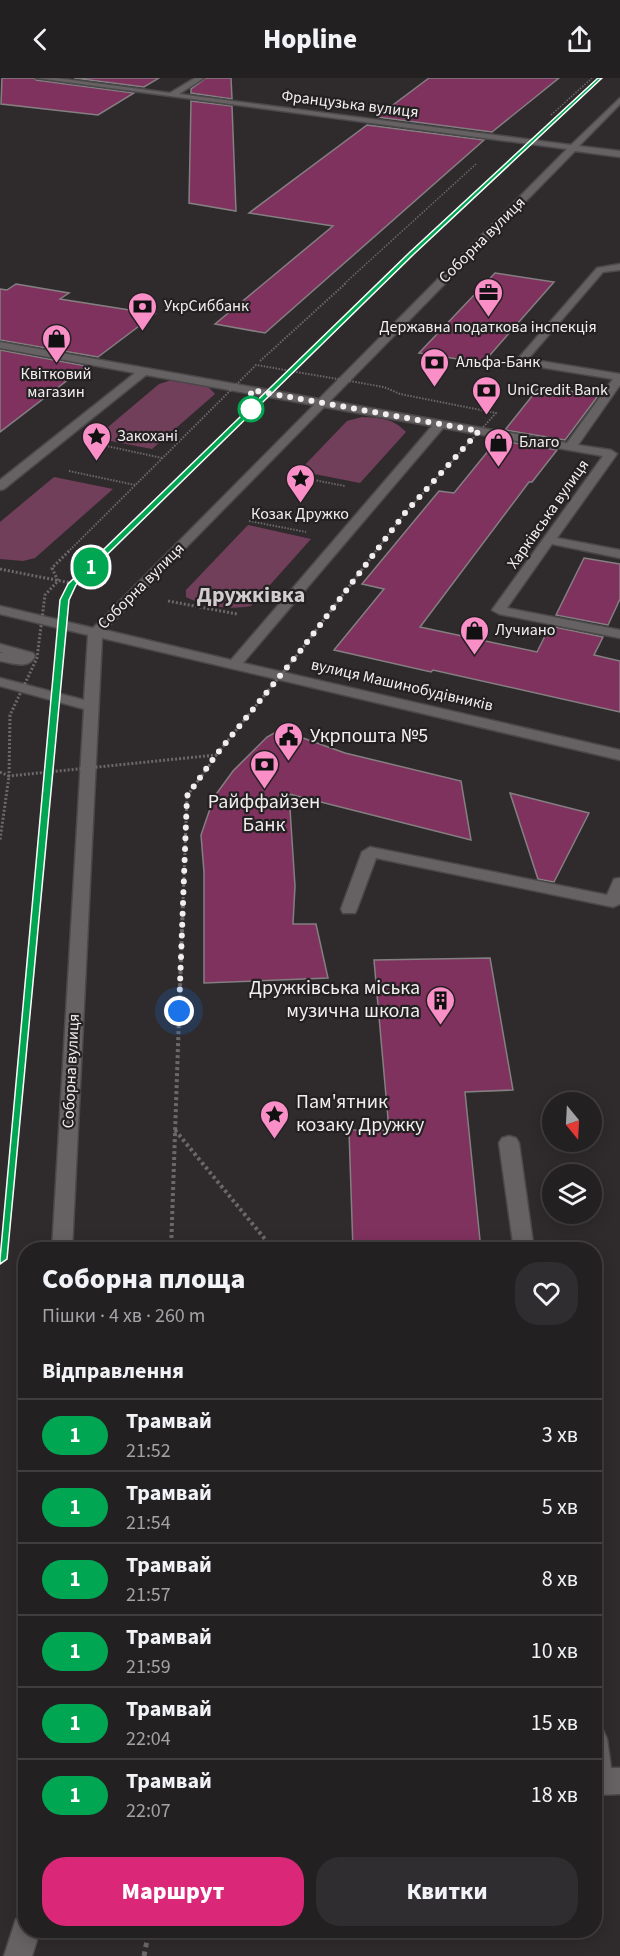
<!DOCTYPE html>
<html lang="uk">
<head>
<meta charset="utf-8">
<style>
	:root { --surface:#232022; --page:#2f2d2f; --text:#f1f3f6; --muted:#a3a3a5; --line:#403e40; --accent:#db2777 }
	body { margin:0; font-family:"Source Sans 3",sans-serif; background:var(--page); color:var(--text); height:100vh; display:flex; flex-direction:column; font-size:22px; white-space:nowrap }
	* { box-sizing:border-box; margin:0 }
	p { font-size:20px; color:var(--muted) }
	.icon { flex:none; width:33px; height:33px; fill:none; stroke:currentColor; stroke-width:2; stroke-linecap:round; stroke-linejoin:round }
	.map { position:relative; flex:1; overflow:hidden }
	.details { position:absolute; left:18px; top:1164px; width:584px; height:696px; display:flex; flex-direction:column; background:var(--surface); border-radius:24px; box-shadow:0 3px 15px #0003,0 0 0 2px var(--line) }
	.details>* { flex:none }
	.badge { padding:0 12px; border-radius:20px; font-size:21px; line-height:39px }
	.needle { width:39px; rotate:162deg }
	.buttons { position:absolute; left:542px; top:1014px; display:grid; gap:12px }
	.buttons a { display:grid; place-items:center; width:60px; height:60px; border-radius:50%; background:var(--surface); box-shadow:0 3px 15px #0003,0 0 0 2px var(--line); font-size:30px }
	.you { position:absolute; width:30px; height:30px; margin:-15px; border:4px solid #fff; border-radius:50%; background:#1a73e8; box-shadow:0 0 0 9px #1a73e833 }
	.map>.badge { position:absolute; translate:-50% -50%; box-shadow:0 0 0 3px #fff }
	h2 { padding:0 24px; font-size:22px; line-height:54px }
	.round { display:grid; place-items:center; flex:none; width:63px; height:63px; border-radius:24px; background:var(--page) }
	.headline { display:flex; align-items:center; justify-content:space-between; height:102px; padding:0 24px }
	h1 { font-size:28px; font-weight:800; line-height:45px }
	.primary-button { display:flex; gap:12px; margin-top:auto; padding:12px 24px }
	.primary-button a { flex:1; height:69px; border-radius:24px; background:var(--accent); color:#fff; font-size:24px; font-weight:800; line-height:69px; text-align:center }
	.primary-button a+a { background:var(--page); color:var(--text) }
	ul { padding:0; list-style:none }
	li { display:flex; align-items:center; gap:18px; height:72px; padding:0 24px; border-top:2px solid var(--line) }
	li div { flex:1 }
	li b { display:block; font-size:22px }
	li em { font-style:normal }
	li .badge { min-width:66px; font-weight:700; text-align:center }
	header { display:flex; justify-content:space-between; align-items:center; height:78px; padding:0 24px; background:var(--surface); font-size:27px; font-weight:800 }
	.map>svg:first-child { display:block }
	.green { fill:#723f5a }
	.building { fill:#7f325e; stroke:#847f81; stroke-width:1.5 }
	.lines { fill:none; stroke-linecap:round; stroke-linejoin:round }
	.minor-casing { stroke:#4b484a; stroke-width:3 }
	.path-far4 { stroke:#6c686a; stroke-width:1.5; stroke-dasharray:1.5 1.5; stroke-linecap:butt }
	.path-far3 { stroke:#6c686a; stroke-width:2; stroke-dasharray:1.5 1.5; stroke-linecap:butt }
	.path-far2 { stroke:#6c686a; stroke-width:3; stroke-dasharray:2 2; stroke-linecap:butt }
	.path-far1 { stroke:#6c686a; stroke-width:4; stroke-dasharray:3 3; stroke-linecap:butt }
	.path { stroke:#6c686a; stroke-width:5; stroke-dasharray:4.5 4.5; stroke-linecap:butt }
	.minor { fill:#666163; fill-rule:evenodd }
	.line { fill:#00a651; stroke:#fff; stroke-width:1.5 }
	.walk { stroke:#f1eef0; stroke-width:6; stroke-dasharray:0 10.8 }
	.stop-dot { fill:#fff; stroke:#00a651; stroke-width:3 }
	.labels { text-anchor:middle; dominant-baseline:central; stroke-width:4.5; stroke-linejoin:round; paint-order:stroke }
	.far-street-label { font-size:16px; fill:#f1eef0; stroke:#252123 }
	.far-poi-label { font-size:16px; fill:#f1eef0; stroke:#252123; text-anchor:start }
	.poi-label { font-size:20px; fill:#f1eef0; stroke:#252123; text-anchor:start }
	.far-district-label { font-size:22px; font-weight:bold; fill:#d2cccf; stroke:#252123 }
</style>
</head>
<body>
<header><svg class="icon" aria-label="back" viewBox="0 0 24 24"><path d="M15 5l-7 7 7 7"/></svg>Hopline<svg class="icon" aria-label="share" viewBox="0 0 24 24"><path d="M12 15V3M7 8l5-5 5 5M5 13v7h14v-7"/></svg></header>
<div class="map">
<svg width="620" height="1878" viewBox="0 0 620 1878">
	<rect width="100%" height="100%" fill="#2f2b2d"/>
	<!-- green -->
	<g class="green">
		<path d="M175 301C191 302 204 302 215 316L152 371 95 360 159 306Z"/>
		<path d="M362 339C380 340 393 340 406 354L360 405 299 393 347 343Z"/>
		<path d="M54 399 113 411 35 480 23 483 0 481V444Z"/>
		<path d="M248 447 311 461 251 528C230 532 206 529 186 519V512Z"/>
	</g>
	<!-- building -->
	<g class="building">
		<path d="M2 0H34L36 2 134 15 98 37 1 26Z"/>
		<path d="M74 0H159L144 9Z"/>
		<path d="M206 0H231L232 21 191 15V11Z"/>
		<path d="M429 0H559L492 54 377 39Z"/>
		<path d="M191 23 232 28 236 133 189 125Z"/>
		<path d="M367 47 484 62 265 255 215 246 333 148 249 135Z"/>
		<path d="M495 195 554 204 483 285 419 275Z"/>
		<path d="M16 206 69 215 60 221 155 236 98 279 0 262V211L7 212Z"/>
		<path d="M0 272 86 288 0 354Z"/>
		<path d="M540 308 598 318 565 362 505 352Z"/>
		<path d="M497 362 557 372 532 404H529L420 549 537 574 550 548 603 559 594 577 620 583V634L433 592 431 594 334 572 384 511 362 506 439 413 454 415Z"/>
		<path d="M584 480 620 486V521L608 547 556 537Z"/>
		<path d="M276 654 289 655 345 675 461 703 471 762 289 716 295 808 293 846H316L328 900 204 905V794L201 757 214 719 233 693 267 659Z"/>
		<path d="M510 715 589 735 554 804 538 801Z"/>
		<path d="M490 880 513 1012 465 1014 481 1172H353L349 1052H389L374 882Z"/>
	</g>
	<g class="lines">
		<defs>
			<g id="minor">
				<path d="M36 0H57L170 15 195 0H204L179 16 571 67 620 20V26L579 68 620 73V79L575 73 330 323 567 365 613 301 521 286 516 283 597 190 620 186V192L603 194 528 281 620 296V307L578 367 611 372 617 376 557 460 620 472V480L552 466 507 530 620 552V560L499 536 492 532 603 378 443 350 243 585 620 672V682L102 560 72 1172H52L84 631 0 608V600L84 622 88 557 0 536V528L93 550 314 327 146 297 4 411 0 412V402L135 295 0 270V264L319 321 567 71ZM324 329 432 348 231 582 105 552Z"/>
				<path d="M0 566 33 575 35 578C29 592 13 585 0 583V575H3L0 574Z"/>
				<path d="M370 769 607 817 614 801 620 800V826L613 829 376 780 357 831 355 835H343L341 831 362 774Z"/>
				<path d="M509 1058 516 1060 519 1065 534 1172H514L499 1065 502 1060Z"/>
				<path d="M594 1648 603 1652 607 1661 611 1690H620V1716L594 1717Z"/>
				<path d="M26 1837V1852H40L32 1878H4L16 1841Z"/>
			</g>
		</defs>
		<!-- minor casing -->
		<use href="#minor" class="minor-casing"/>
		<!-- path-far4 -->
		<g class="path-far4">
			<path d="M551 37 592 0"/>
			<path d="M344 206 476 86"/>
		</g>
		<!-- path-far3 -->
		<g class="path-far3">
			<path d="M260 283 346 205"/>
			<path d="M102 367 162 380"/>
			<path d="M69 393 135 407"/>
			<path d="M293 398 345 408"/>
			<path d="M249 443 306 454"/>
			<path d="M68 474 256 287 384 309 400 316 496 335 405 435 375 474"/>
		</g>
		<!-- path-far2 -->
		<g class="path-far2">
			<path d="M69 473 52 490 58 503 45 517 37 580 10 637 9 698 216 677 301 572 376 473"/>
			<path d="M0 491 96 510"/>
			<path d="M168 523 237 536"/>
			<path d="M0 694 9 698 0 762"/>
			<path d="M183 825 187 718 216 678"/>
		</g>
		<!-- path-far1 -->
		<g class="path-far1">
			<path d="M175 1052 274 1172"/>
			<path d="M171 1172 183 823"/>
		</g>
		<!-- path -->
		<path class="path" d="M144 1878 149 1852"/>
		<!-- minor -->
		<use href="#minor" class="minor"/>
	</g>
	<!-- line -->
	<path class="line" d="M598 0H602L414 176 76 507 69 522 7 1181 0 1186V1181L60 522 68 506 410 174Z"/>
	<g class="lines">
		<!-- walk -->
		<path class="walk" d="M179 933 187 718 216 677 301 572 405 435 479 353 251 312V331"/>
	</g>
	<!-- icons -->
	<defs>
		<symbol id="office-pin" viewBox="-11 -11 22 30"><path d="M0 17L-7.5 6A9.5 9.5 0 1 1 7.5 6Z" fill="#fa8fc8" stroke="#252123"/><path d="M-6-3h4V-5.5h4V-3h4V5H-6ZM-1-4.5V-3h2v-1.5ZM-6 0V1H6V0Z" fill="#111"/></symbol>
		<symbol id="bank-pin" viewBox="-11 -11 22 30"><path d="M0 17L-7.5 6A9.5 9.5 0 1 1 7.5 6Z" fill="#fa8fc8" stroke="#252123"/><path d="M-6-4H6V4H-6ZM0-2.3a2.3 2.3 0 1 0 0 4.6a2.3 2.3 0 1 0 0-4.6Z" fill="#111"/></symbol>
		<symbol id="shop-pin" viewBox="-11 -11 22 30"><path d="M0 17L-7.5 6A9.5 9.5 0 1 1 7.5 6Z" fill="#fa8fc8" stroke="#252123"/><path d="M-5-2.5h2.3a2.7 3.5 0 0 1 5.4 0H5L5.5 6h-11ZM-1.5-2.5h3a1.5 2.3 0 0 0-3 0Z" fill="#111"/></symbol>
		<symbol id="sight-pin" viewBox="-11 -11 22 30"><path d="M0 17L-7.5 6A9.5 9.5 0 1 1 7.5 6Z" fill="#fa8fc8" stroke="#252123"/><path d="M0-6L1.8-2.2L6-1.7L2.9 1.2L3.7 5.4L0 3.3L-3.7 5.4L-2.9 1.2L-6-1.7L-1.8-2.2Z" fill="#111"/></symbol>
		<symbol id="civic-pin" viewBox="-11 -11 22 30"><path d="M0 17L-7.5 6A9.5 9.5 0 1 1 7.5 6Z" fill="#fa8fc8" stroke="#252123"/><path d="M-.6-6.5H3V-4.5H.6V-3L4-1V1h2V6H-6V1h2V-1L-.6-3ZM-1.2 2.5V6h2.4V2.5Z" fill="#111"/></symbol>
		<symbol id="building-pin" viewBox="-11 -11 22 30"><path d="M0 17L-7.5 6A9.5 9.5 0 1 1 7.5 6Z" fill="#fa8fc8" stroke="#252123"/><path d="M-4-6H4V6H1V3H-1V6H-4ZM-2.5-4.3h1.7v1.8h-1.7ZM.8-4.3h1.7v1.8H.8ZM-2.5-1h1.7V.8h-1.7ZM.8-1h1.7V.8H.8Z" fill="#111"/></symbol>
	</defs>
	<g fill-rule="evenodd">
		<use href="#office-pin" x="472" y="198" width="33" height="45"/>
		<use href="#bank-pin" x="126" y="212" width="33" height="45"/>
		<use href="#shop-pin" x="40" y="244" width="33" height="45"/>
		<use href="#bank-pin" x="418" y="268" width="33" height="45"/>
		<use href="#bank-pin" x="470" y="296" width="33" height="45"/>
		<use href="#sight-pin" x="80" y="342" width="33" height="45"/>
		<use href="#shop-pin" x="482" y="348" width="33" height="45"/>
		<use href="#sight-pin" x="284" y="384" width="33" height="45"/>
		<use href="#shop-pin" x="458" y="536" width="33" height="45"/>
		<use href="#civic-pin" x="272" y="642" width="33" height="45"/>
		<use href="#bank-pin" x="248" y="670" width="33" height="45"/>
		<use href="#building-pin" x="424" y="906" width="33" height="45"/>
		<use href="#sight-pin" x="258" y="1020" width="33" height="45"/>
	</g>
	<!-- markers -->
	<circle class="stop-dot" cx="251" cy="331" r="12"/>
	<g class="labels">
		<!-- far-street labels -->
		<g class="far-street-label">
			<text transform="translate(350 26) rotate(7)">Французька вулиця</text>
			<text transform="translate(482 162) rotate(-45)">Соборна вулиця</text>
			<text transform="translate(548 436) rotate(-55)">Харківська вулиця</text>
			<text transform="translate(141 508) rotate(-45)">Соборна вулиця</text>
			<text transform="translate(402 607) rotate(13)">вулиця Машинобудівників</text>
			<text transform="translate(71 993) rotate(-87)">Соборна вулиця</text>
		</g>
		<!-- far-poi labels -->
		<g class="far-poi-label">
			<text x="164" y="228">УкрСиббанк</text>
			<text x="488" y="249" text-anchor="middle">Державна податкова інспекція</text>
			<text x="456" y="284">Альфа-Банк</text>
			<text x="56" y="296" text-anchor="middle">Квітковий<tspan x="56" dy="18">магазин</tspan></text>
			<text x="507" y="312">UniCredit Bank</text>
			<text x="117" y="358">Закохані</text>
			<text x="519" y="364">Благо</text>
			<text x="300" y="436" text-anchor="middle">Козак Дружко</text>
			<text x="495" y="552">Лучиано</text>
		</g>
		<!-- poi labels -->
		<g class="poi-label">
			<text x="310" y="658">Укрпошта №5</text>
			<text x="264" y="724" text-anchor="middle">Райффайзен<tspan x="264" dy="23">Банк</tspan></text>
			<text x="420" y="910" text-anchor="end">Дружківська міська<tspan x="420" dy="23">музична школа</tspan></text>
			<text x="296" y="1024">Пам'ятник<tspan x="296" dy="23">козаку Дружку</tspan></text>
		</g>
		<!-- far-district labels -->
		<g class="far-district-label">
			<text x="251" y="517">Дружківка</text>
		</g>
	</g>
</svg>
<div class="buttons">
<a><svg class="needle" viewBox="-14 -14 28 28"><path d="M0-13l5 13h-10z" fill="#e53935"/><path d="M0 13l5-13h-10z" fill="#a3a3a5"/></svg></a>
<a><svg class="icon" aria-label="layers" viewBox="0 0 24 24"><path d="M12 4l9 5-9 5-9-5zM3 14l9 5 9-5"/></svg></a>
</div>
<div class="you" style="left:179px;top:933px"></div>
<b class="badge" style="left:91px;top:489px;background:#00a651;color:#fff">1</b>
<section class="details">
<div class="headline"><div><h1>Соборна площа</h1><p>Пішки · 4 хв · 260 m</p></div><a class="round"><svg class="icon" aria-label="heart" viewBox="0 0 24 24"><path d="M12 20l-8-8c-3-5 5-10 8-4 3-6 11-1 8 4z"/></svg></a></div>
<h2>Відправлення</h2>
<ul>
<li><span class="badge" style="background:#00a651;color:#fff">1</span><div><b>Трамвай</b><p>21:52</p></div><em>3 хв</em></li>
<li><span class="badge" style="background:#00a651;color:#fff">1</span><div><b>Трамвай</b><p>21:54</p></div><em>5 хв</em></li>
<li><span class="badge" style="background:#00a651;color:#fff">1</span><div><b>Трамвай</b><p>21:57</p></div><em>8 хв</em></li>
<li><span class="badge" style="background:#00a651;color:#fff">1</span><div><b>Трамвай</b><p>21:59</p></div><em>10 хв</em></li>
<li><span class="badge" style="background:#00a651;color:#fff">1</span><div><b>Трамвай</b><p>22:04</p></div><em>15 хв</em></li>
<li><span class="badge" style="background:#00a651;color:#fff">1</span><div><b>Трамвай</b><p>22:07</p></div><em>18 хв</em></li>
</ul>
<div class="primary-button"><a>Маршрут</a><a>Квитки</a></div>
</section>
</div>
</body>
</html>
